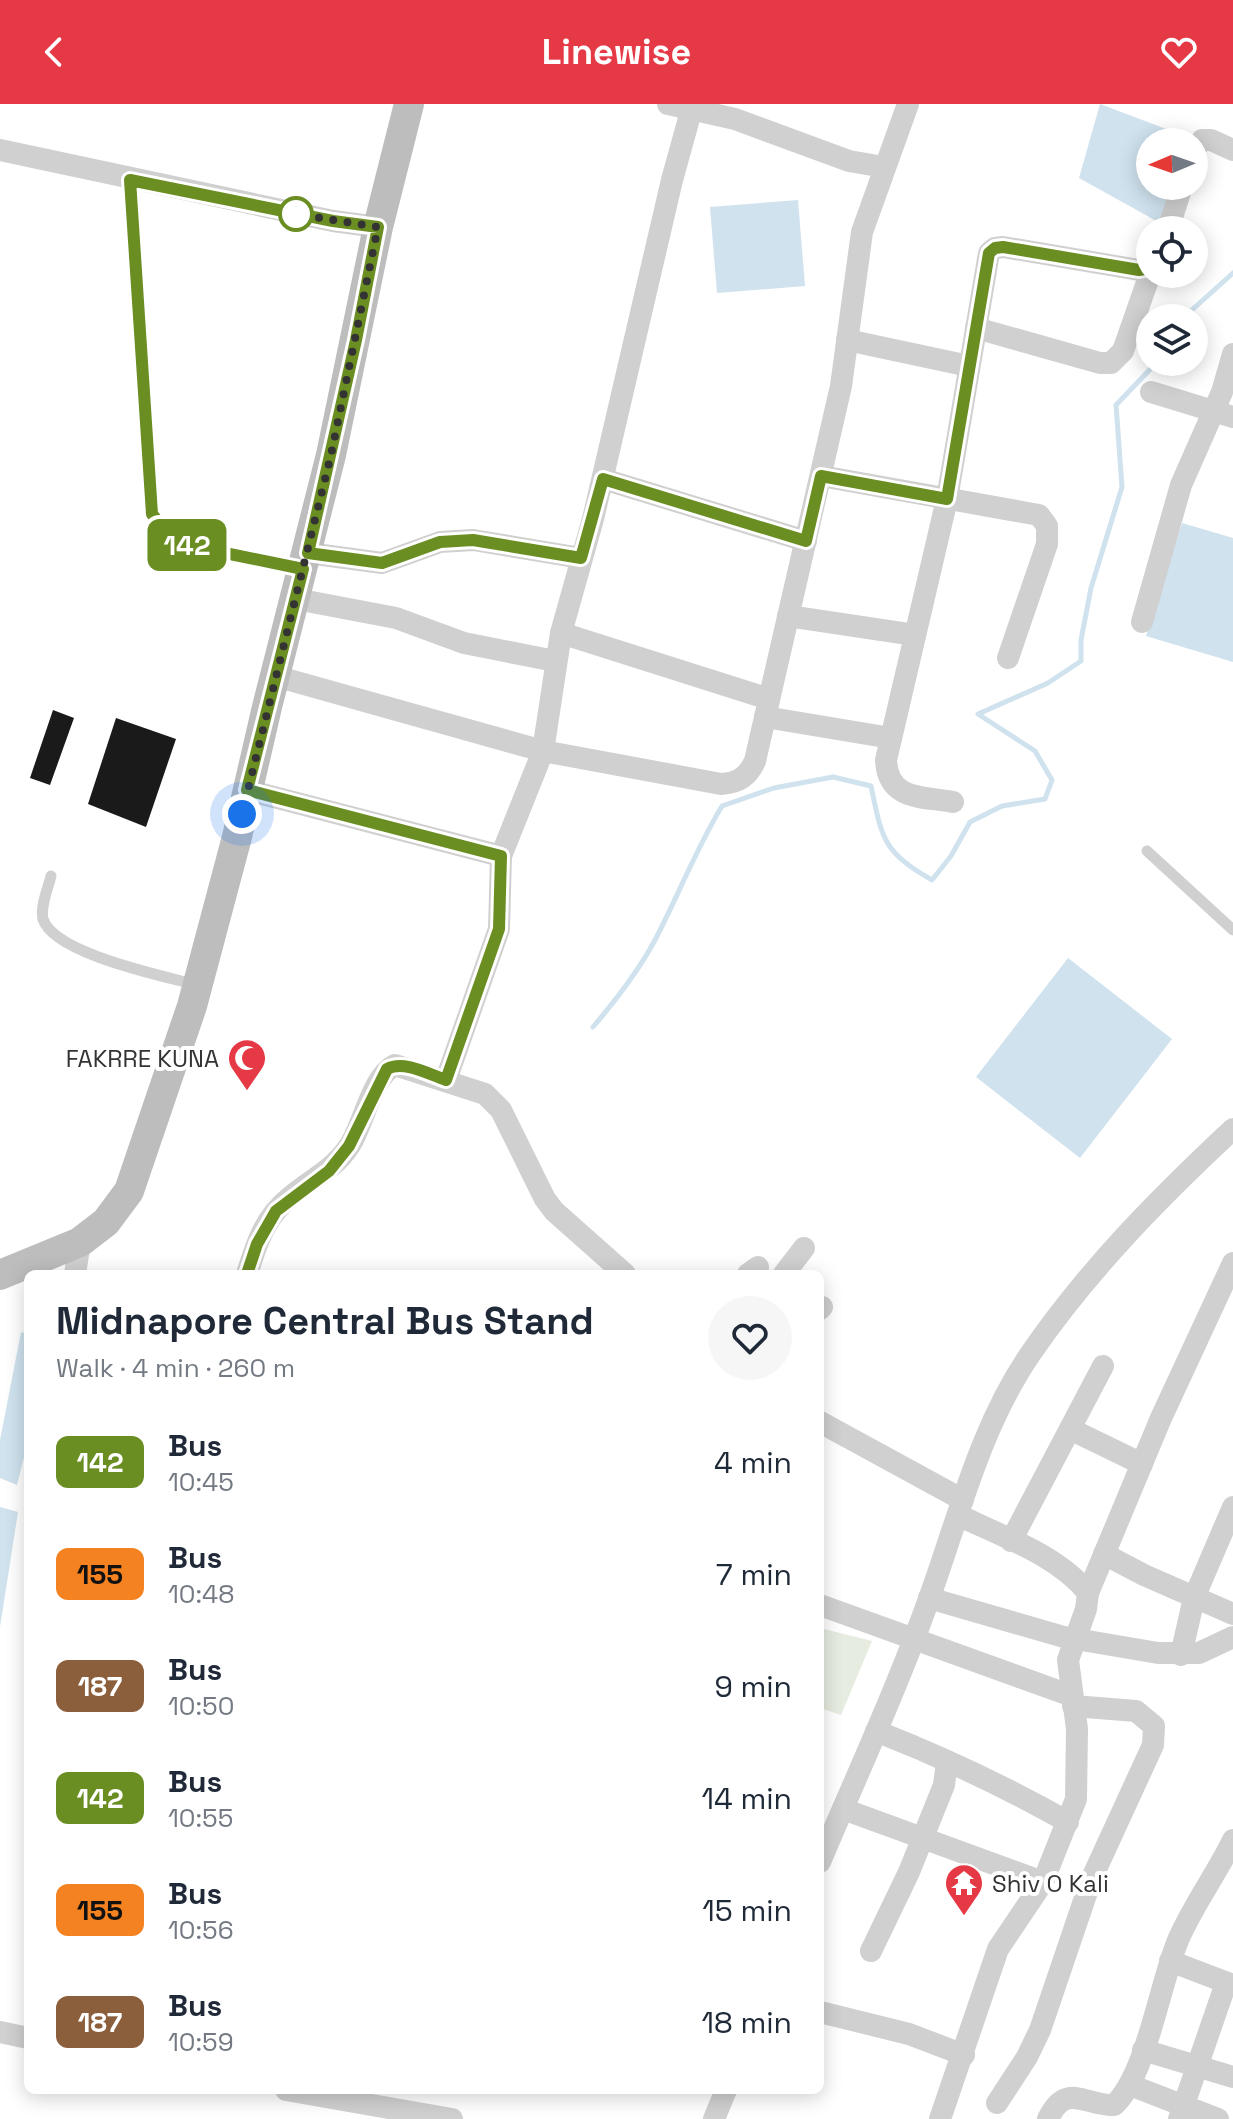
<!DOCTYPE html>
<html lang="en">
<head>
<meta charset="utf-8">
<style>
	:root { --surface:#fff; --page:#f6f6f7; --text:#1f2937; --muted:#747a83; --accent:#e63946 }
	body { margin:0; font-family:"Space Grotesk",sans-serif; background:var(--page); color:var(--text); height:100vh; display:flex; flex-direction:column; font-size:30px; white-space:nowrap }
	* { box-sizing:border-box; margin:0 }
	p { font-size:26px; color:var(--muted) }
	.icon { flex:none; width:44px; height:44px; fill:none; stroke:currentColor; stroke-width:2; stroke-linecap:round; stroke-linejoin:round }
	.map { position:relative; flex:1; overflow:hidden }
	.drawer { position:absolute; left:24px; top:1166px; width:800px; height:824px; display:flex; flex-direction:column; background:var(--surface); border-radius:12px; box-shadow:0 4px 20px #0003 }
	.drawer>* { flex:none }
	.badge { padding:0 16px; border-radius:12px; font-size:28px; line-height:52px }
	.needle { width:52px; rotate:268deg }
	.tools { position:absolute; left:1136px; top:24px; display:grid; gap:16px }
	.tools a { display:grid; place-items:center; width:72px; height:72px; border-radius:50%; background:var(--surface); box-shadow:0 4px 20px #0003; font-size:40px }
	.you { position:absolute; width:40px; height:40px; margin:-20px; border:6px solid #fff; border-radius:50%; background:#1a73e8; box-shadow:0 0 0 12px #1a73e833 }
	.map>.badge { position:absolute; translate:-50% -50%; box-shadow:0 0 0 4px #fff }
	.round { display:grid; place-items:center; flex:none; width:84px; height:84px; border-radius:42px; background:var(--page) }
	.headline { display:flex; align-items:center; justify-content:space-between; height:136px; padding:0 32px }
	h1 { font-size:38px; font-weight:600; line-height:60px }
	ul { padding:0; list-style:none }
	li { display:flex; align-items:center; gap:24px; height:112px; padding:0 32px }
	li div { flex:1 }
	li b { display:block; font-size:30px }
	li em { font-style:normal }
	li .badge { min-width:88px; font-weight:700; text-align:center }
	header { display:flex; justify-content:space-between; align-items:center; height:104px; padding:0 32px; background:var(--accent); color:#fff; font-size:36px; font-weight:600 }
	.map>svg:first-child { display:block }
	.green { fill:#e6ecdf }
	.water { fill:#cfe2ee }
	.lines { fill:none; stroke-linecap:round; stroke-linejoin:round }
	.stream { stroke:#cfe2ee; stroke-width:5 }
	.building { fill:#1a1a1a }
	.lane { stroke:#d0d0d0; stroke-width:11 }
	.street { stroke:#d0d0d0; stroke-width:22 }
	.secondary { stroke:#bdbdbd; stroke-width:30 }
	.line-casing { stroke:#fff; stroke-width:18 }
	.line { stroke:#6b8e23; stroke-width:12 }
	.walk { stroke:#333; stroke-width:8; stroke-dasharray:0 14.4 }
	.stop-dot { fill:#fff; stroke:#6b8e23; stroke-width:4 }
	.labels { text-anchor:middle; dominant-baseline:central; stroke-width:8; stroke-linejoin:round; paint-order:stroke }
	.poi-label { font-size:24px; fill:#333; stroke:#fff; text-anchor:end }
</style>
</head>
<body>
<header><svg class="icon" aria-label="back" viewBox="0 0 24 24"><path d="M15 5l-7 7 7 7"/></svg>Linewise<svg class="icon" aria-label="heart" viewBox="0 0 24 24"><path d="M12 20l-8-8c-3-5 5-10 8-4 3-6 11-1 8 4z"/></svg></header>
<div class="map">
<svg width="1233" height="2015" viewBox="0 0 1233 2015">
	<rect width="100%" height="100%" fill="#fff"/>
	<!-- green -->
	<path class="green" d="M820 1524 872 1537 841 1611 820 1604Z"/>
	<!-- water -->
	<g class="water">
		<path d="M1100 0 1190 34 1189 38H1150V82H1173L1160 119 1079 74Z"/>
		<path d="M798 96 805 182 717 189 710 103Z"/>
		<path d="M1182 419 1233 434V558L1146 532Z"/>
		<path d="M1068 854 1172 935 1080 1054 976 973Z"/>
		<path d="M21 1228 28 1230V1337L17 1381 0 1374V1336Z"/>
		<path d="M0 1403 18 1408 0 1523Z"/>
	</g>
	<g class="lines">
		<!-- stream -->
		<g class="stream">
			<path d="M1183 214 1233 169"/>
			<path d="M593 923C616 896 638 868 655 836 678 792 696 745 722 702L774 684 833 673 871 682C882 735 883 748 932 776L951 752 970 718 1002 702 1045 695 1052 676 1035 647 978 610 1048 579 1081 557V536L1091 484 1122 383 1116 301 1157 258"/>
		</g>
	</g>
	<!-- building -->
	<g class="building">
		<path d="M53 606 74 614 50 681 30 674Z"/>
		<path d="M116 614 176 635 146 723 88 700Z"/>
	</g>
	<g class="lines">
		<!-- lane -->
		<g class="lane">
			<path d="M130 76 152 410 171 434 186 441 299 464"/>
			<path d="M1147 747 1233 826"/>
			<path d="M51 772C48 785 40 802 43 815 54 850 164 872 197 881"/>
		</g>
		<!-- street -->
		<g class="street">
			<path d="M668 0 735 15 849 57 884 63"/>
			<path d="M0 46 333 117 378 123"/>
			<path d="M1194 46 1202 36H1211L1233 46"/>
			<path d="M1168 126 1182 82"/>
			<path d="M976 224 1100 259H1111L1123 247 1150 170"/>
			<path d="M847 236 969 262"/>
			<path d="M1151 288 1233 313"/>
			<path d="M821 372 1039 411 1047 422V440L1008 554"/>
			<path d="M603 375 806 437"/>
			<path d="M308 449 382 459 440 438 473 436 581 454"/>
			<path d="M296 495 396 514 464 539 555 557"/>
			<path d="M788 512 915 531"/>
			<path d="M1142 518 1181 381 1222 288 1233 250"/>
			<path d="M561 529 769 595"/>
			<path d="M275 572 543 647 721 680C739 679 748 672 755 657L841 282 862 128 908 0"/>
			<path d="M765 613 891 634"/>
			<path d="M247 686 501 752"/>
			<path d="M953 698C922 692 888 697 886 656L947 395 989 149 995 144 1003 143 1139 166 1150 164"/>
			<path d="M446 976 499 825 501 752 543 647 561 529 593 415 672 76 693 0"/>
			<path d="M75 1170 80 1138"/>
			<path d="M247 1170C254 1148 261 1125 275 1108 297 1081 331 1071 350 1041 364 1019 372 972 395 961L485 990 501 1006 545 1095 554 1107 625 1170"/>
			<path d="M748 1170 758 1163"/>
			<path d="M784 1170 804 1144"/>
			<path d="M820 1205 822 1203"/>
			<path d="M820 1318 963 1396"/>
			<path d="M1070 1325 1142 1360"/>
			<path d="M1011 1437 1103 1262"/>
			<path d="M1104 1450 1144 1471 1233 1510"/>
			<path d="M1088 1489 1161 1314 1233 1159"/>
			<path d="M929 1494 1064 1533 1158 1549H1199L1233 1533"/>
			<path d="M820 1501 1072 1592"/>
			<path d="M1181 1551 1194 1494 1233 1403"/>
			<path d="M876 1627C942 1653 1006 1683 1068 1718"/>
			<path d="M843 1705 1043 1778"/>
			<path d="M820 1758C857 1671 897 1584 929 1495 959 1412 980 1323 1031 1249 1088 1166 1159 1094 1233 1025"/>
			<path d="M871 1847 909 1768 944 1681 947 1658"/>
			<path d="M1170 1857 1233 1881"/>
			<path d="M820 1908 909 1930 964 1951"/>
			<path d="M0 1928 28 1934"/>
			<path d="M1143 1946 1233 1973"/>
			<path d="M1130 1981 1218 2015"/>
			<path d="M286 1986 452 2015"/>
			<path d="M997 1999 1027 1953 1040 1926 1091 1776 1153 1641 1154 1622 1136 1607 1073 1602"/>
			<path d="M714 2015 726 1986"/>
			<path d="M940 2015 998 1845 1043 1778 1076 1695 1077 1625 1068 1556 1086 1505 1088 1489C1058 1451 1001 1432 958 1411"/>
			<path d="M1048 2015C1066 1977 1085 2002 1114 2001 1147 1971 1160 1877 1179 1834 1194 1800 1217 1769 1233 1736"/>
			<path d="M1179 2015 1226 1879"/>
		</g>
		<!-- secondary -->
		<path class="secondary" d="M0 1171 80 1138 106 1118 129 1087 192 902 237 733 267 603 331 351 378 123 409 0"/>
	</g>
	<g class="lines">
		<defs>
			<path id="line" d="M247 1170 257 1140 276 1107 329 1067 349 1042 387 965C404 956 428 970 446 976L499 825 501 752 247 686 303 465 186 441 171 434 152 410 130 76 333 117 378 123 356 236 308 449 382 459 440 438 473 436 581 454 603 375 806 437 821 372 947 395 989 149 995 144 1003 143 1139 166 1150 164"/>
		</defs>
		<!-- line casing -->
		<use href="#line" class="line-casing"/>
		<!-- line -->
		<use href="#line" class="line"/>
		<!-- walk -->
		<path class="walk" d="M242 710 331 351 378 123 296 110"/>
	</g>
	<!-- icons -->
	<defs>
		<symbol id="mosque-pin" viewBox="-11 -11 22 30"><path d="M0 17L-7.5 6A9.5 9.5 0 1 1 7.5 6Z" fill="#e63946" stroke="#fff"/><path d="M3.5-4.9A6 6 0 1 0 3.5 4.9A5 5 0 1 1 3.5-4.9Z" fill="#fff"/></symbol>
		<symbol id="temple-pin" viewBox="-11 -11 22 30"><path d="M0 17L-7.5 6A9.5 9.5 0 1 1 7.5 6Z" fill="#e63946" stroke="#fff"/><path d="M0-6L5-2H3V0L6.5 2.5H4V6H1.5V3h-3V6H-4V2.5H-6.5L-3 0V-2H-5Z" fill="#fff"/></symbol>
	</defs>
	<g fill-rule="evenodd">
		<use href="#mosque-pin" x="225" y="932" width="44" height="60"/>
		<use href="#temple-pin" x="942" y="1757" width="44" height="60"/>
	</g>
	<!-- markers -->
	<circle class="stop-dot" cx="296" cy="110" r="16"/>
	<g class="labels">
		<!-- poi labels -->
		<g class="poi-label">
			<text x="219" y="954">FAKRRE KUNA</text>
			<text x="992" y="1779" text-anchor="start">Shiv O Kali</text>
		</g>
	</g>
</svg>
<div class="tools">
<a><svg class="needle" viewBox="-14 -14 28 28"><path d="M0-13l5 13h-10z" fill="#e53935"/><path d="M0 13l5-13h-10z" fill="#747a83"/></svg></a>
<a><svg class="icon" aria-label="locate" viewBox="0 0 24 24"><circle cx="12" cy="12" r="6"/><path d="M12 2v4M12 18v4M2 12h4M18 12h4"/></svg></a>
<a><svg class="icon" aria-label="layers" viewBox="0 0 24 24"><path d="M12 4l9 5-9 5-9-5zM3 14l9 5 9-5"/></svg></a>
</div>
<div class="you" style="left:242px;top:710px"></div>
<b class="badge" style="left:187px;top:441px;background:#6b8e23;color:#fff">142</b>
<section class="drawer">
<div class="headline"><div><h1>Midnapore Central Bus Stand</h1><p>Walk · 4 min · 260 m</p></div><a class="round"><svg class="icon" aria-label="heart" viewBox="0 0 24 24"><path d="M12 20l-8-8c-3-5 5-10 8-4 3-6 11-1 8 4z"/></svg></a></div>
<ul>
<li><span class="badge" style="background:#6b8e23;color:#fff">142</span><div><b>Bus</b><p>10:45</p></div><em>4 min</em></li>
<li><span class="badge" style="background:#f58220;color:#111">155</span><div><b>Bus</b><p>10:48</p></div><em>7 min</em></li>
<li><span class="badge" style="background:#8b5e3c;color:#fff">187</span><div><b>Bus</b><p>10:50</p></div><em>9 min</em></li>
<li><span class="badge" style="background:#6b8e23;color:#fff">142</span><div><b>Bus</b><p>10:55</p></div><em>14 min</em></li>
<li><span class="badge" style="background:#f58220;color:#111">155</span><div><b>Bus</b><p>10:56</p></div><em>15 min</em></li>
<li><span class="badge" style="background:#8b5e3c;color:#fff">187</span><div><b>Bus</b><p>10:59</p></div><em>18 min</em></li>
</ul>
</section>
</div>
</body>
</html>
